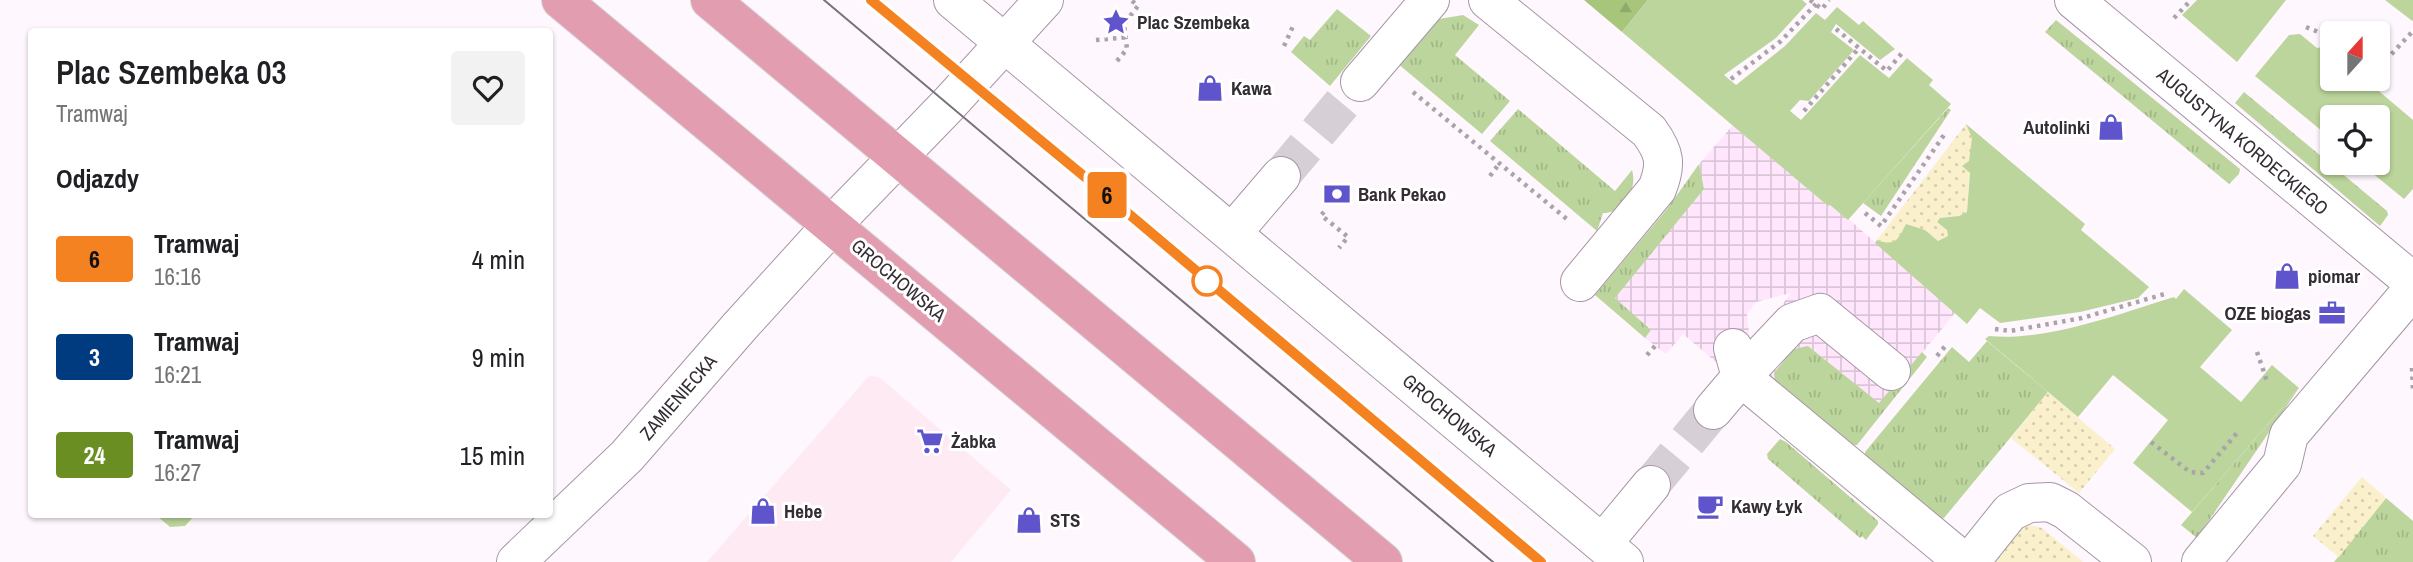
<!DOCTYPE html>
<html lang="pl">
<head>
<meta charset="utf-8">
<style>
	:root { --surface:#fff; --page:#f2f2f2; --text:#202124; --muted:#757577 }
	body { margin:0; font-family:"Archivo Narrow",sans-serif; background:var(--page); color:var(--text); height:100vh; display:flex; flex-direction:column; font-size:26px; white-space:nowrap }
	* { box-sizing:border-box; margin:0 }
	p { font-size:23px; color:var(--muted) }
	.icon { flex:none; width:38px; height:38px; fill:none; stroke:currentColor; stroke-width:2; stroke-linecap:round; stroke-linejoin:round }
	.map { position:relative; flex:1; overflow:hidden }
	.drawer { position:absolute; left:28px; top:28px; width:525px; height:490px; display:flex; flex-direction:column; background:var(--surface); border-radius:7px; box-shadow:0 2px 5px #0004 }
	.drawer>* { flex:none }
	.badge { padding:0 14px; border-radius:5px; font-size:24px; line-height:46px }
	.needle { width:46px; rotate:21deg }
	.tools { position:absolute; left:2320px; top:21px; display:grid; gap:14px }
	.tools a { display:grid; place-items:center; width:70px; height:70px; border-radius:7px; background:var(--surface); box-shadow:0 2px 5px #0004; font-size:35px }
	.map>.badge { position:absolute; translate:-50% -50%; box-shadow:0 0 0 4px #fff }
	h2 { padding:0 28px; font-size:26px; line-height:63px }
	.round { display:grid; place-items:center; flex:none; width:74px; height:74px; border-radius:7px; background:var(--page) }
	.summary { display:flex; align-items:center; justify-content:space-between; height:119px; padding:0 28px }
	h1 { font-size:33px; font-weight:600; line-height:52px }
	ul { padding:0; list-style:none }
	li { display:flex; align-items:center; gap:21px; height:98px; padding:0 28px }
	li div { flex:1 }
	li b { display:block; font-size:26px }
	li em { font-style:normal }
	li .badge { min-width:77px; font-weight:700; text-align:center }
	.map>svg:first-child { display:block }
	.commercial { fill:#feeaf2 }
	.industrial { fill:url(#industrial-grid); fill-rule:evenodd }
	.grass { fill:url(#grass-tufts) }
	.forest { fill:url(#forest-firs) }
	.sand { fill:url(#sand-dots) }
	.garden { fill:#bcd59c }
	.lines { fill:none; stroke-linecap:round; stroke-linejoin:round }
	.minor-tunnel { stroke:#d6cfd6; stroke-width:38; stroke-dasharray:38 19; stroke-linecap:butt }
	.minor-casing { stroke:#a796a6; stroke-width:40 }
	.major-casing { stroke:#d6d5d6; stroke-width:40 }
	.path { stroke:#aaa3aa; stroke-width:4.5; stroke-dasharray:3.5 5; stroke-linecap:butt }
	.minor { stroke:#fff; stroke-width:38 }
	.major { stroke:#e29db0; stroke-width:38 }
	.tram { stroke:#787178; stroke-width:2 }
	.line-casing { stroke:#fff; stroke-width:16 }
	.line { stroke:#f58220; stroke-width:10 }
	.stop-dot { fill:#fff; stroke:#f58220; stroke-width:3.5 }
	.labels { text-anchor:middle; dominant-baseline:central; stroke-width:6; stroke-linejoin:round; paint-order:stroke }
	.poi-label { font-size:19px; font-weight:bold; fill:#342d34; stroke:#fff; text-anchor:start }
	.street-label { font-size:19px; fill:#342d34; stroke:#fff }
</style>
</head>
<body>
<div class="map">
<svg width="2413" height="562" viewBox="0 0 2413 562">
	<defs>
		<pattern id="industrial-grid" width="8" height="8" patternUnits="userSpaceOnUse" patternTransform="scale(1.75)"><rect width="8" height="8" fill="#ffe6fd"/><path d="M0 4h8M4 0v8" fill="none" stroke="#dbc6d9"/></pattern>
		<pattern id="grass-tufts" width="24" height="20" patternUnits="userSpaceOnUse" patternTransform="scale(1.75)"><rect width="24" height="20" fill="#bcd59c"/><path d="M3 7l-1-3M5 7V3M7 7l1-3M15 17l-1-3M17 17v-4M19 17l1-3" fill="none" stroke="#a2b787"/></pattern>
		<pattern id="forest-firs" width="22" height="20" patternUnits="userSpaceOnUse" patternTransform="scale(1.75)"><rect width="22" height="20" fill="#a7c67b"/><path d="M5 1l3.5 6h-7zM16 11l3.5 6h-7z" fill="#90aa6b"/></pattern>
		<pattern id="sand-dots" width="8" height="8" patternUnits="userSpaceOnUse" patternTransform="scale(1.75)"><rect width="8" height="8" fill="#faf0cb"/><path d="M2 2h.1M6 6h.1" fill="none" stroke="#d7ceaf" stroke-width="1.8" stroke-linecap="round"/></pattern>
	</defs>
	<rect width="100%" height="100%" fill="#fff7fe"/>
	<!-- commercial -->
	<path class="commercial" d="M869 376 879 377 1011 490 951 562H707Z"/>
	<!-- industrial -->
	<path class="industrial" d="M1733 125 1828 206 1830 205 1851 221 1955 313 1880 404 1808 346 1775 385 1724 351 1716 362 1683 334 1666 354 1645 338 1651 330 1614 298 1703 189 1699 164ZM1791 293 1754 341H1750L1747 314 1756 302Z"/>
	<!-- grass -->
	<g class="grass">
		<path d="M1337 9 1371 36 1330 86 1291 52 1304 36 1310 40Z"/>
		<path d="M1463 15 1479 25 1455 55 1510 101 1482 134 1397 63 1439 19Z"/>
		<path d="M2056 20 2240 169 2239 174 2229 184 2045 32Z"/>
		<path d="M2244 92 2387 211 2388 215 2380 226 2235 103Z"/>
		<path d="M1948 108 1951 110 1881 216 1863 203Z"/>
		<path d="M1518 109 1615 191 1632 170C1638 189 1623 213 1603 213L1597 231 1490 141Z"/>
		<path d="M1699 164 1704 189 1615 298 1651 330 1645 338 1595 295 1667 209Z"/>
		<path d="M1987 341 2048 392 1944 518H1932L1865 461V452L1952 347 1969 362Z"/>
		<path d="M1808 346 1879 403 1922 352 1927 357 1857 445 1847 446 1775 385 1774 373 1794 349Z"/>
		<path d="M2299 388 2197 538 2181 525Z"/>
		<path d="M1780 439 1786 442 1878 521V524L1866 540 1862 536 1860 538 1768 459 1767 454Z"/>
		<path d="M2386 498 2413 521V562H2334Z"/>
		<path d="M156 515H195L185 526 170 527Z"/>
	</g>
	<!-- forest -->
	<path class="forest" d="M1584 0H1648L1622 32Z"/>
	<!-- sand -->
	<g class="sand">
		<path d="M1966 124 1972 138 1967 212 1959 216 1940 218 1937 221 1947 230 1948 236 1938 241 1925 230 1906 224C1901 233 1899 240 1889 244L1877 240Z"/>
		<path d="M2048 392 2115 449 2079 493 2011 438Z"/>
		<path d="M2362 477 2386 498 2339 557 2313 536Z"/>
		<path d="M2025 524 2042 528 2083 562H1992Z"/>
	</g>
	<!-- garden -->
	<g class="garden">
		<path d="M1648 0H1802L1807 4 1776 38 1724 75 1736 85 1785 46 1816 13 1825 20 1837 7 1859 25 1863 21 1895 49 1880 60 1836 24 1831 32 1854 50 1809 101 1800 100 1790 111 1801 120 1860 55 1889 78 1907 58 1933 80 1929 85 1951 104 1848 220 1830 205 1828 206 1622 32Z"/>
		<path d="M2197 0H2286L2237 62 2182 15Z"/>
		<path d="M2385 0H2413V21L2411 20Z"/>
		<path d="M2300 34 2317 48 2333 45V79H2378V62L2389 68 2374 87 2413 120V189L2404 199 2360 163H2378V117H2333V140L2255 76 2289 35Z"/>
		<path d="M1966 124 2085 224 2081 230 2149 287 2138 298 2080 312 2000 323 1980 308 1967 324 1875 243 1877 240C1896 247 1898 239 1906 224L1925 230 1938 241 1948 236 1947 230 1937 222 1940 218 1959 216 1967 212 1970 173 1962 166 1969 161 1972 138Z"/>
		<path d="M2184 289 2232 330 2200 367 2241 402 2272 365 2299 388 2192 512 2133 463 2168 420 2113 375 2078 417 1985 339 1989 336C2045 342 2119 314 2174 297L2176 299Z"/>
	</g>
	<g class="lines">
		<!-- minor-tunnel -->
		<g class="minor-tunnel">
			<path d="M1281 176 1360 82"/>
			<path d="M1651 485 1713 410"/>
		</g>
		<defs>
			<g id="minor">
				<path d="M953 0 1624 562"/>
				<path d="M1488 0 1649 131C1665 153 1667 164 1657 189L1580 282"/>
				<path d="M2074 0 2413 282"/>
				<path d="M1360 82 1430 0"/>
				<path d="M1233 232 1281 176"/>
				<path d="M1733 348 1741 377 1792 323 1820 313 1891 371"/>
				<path d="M1713 410 1741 377 1964 562"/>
				<path d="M1603 543 1651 485"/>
				<path d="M516 562 627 456 741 325 832 225 948 105 1044 0"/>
				<path d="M1970 562 2010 512 2029 503 2050 502 2066 510 2132 562"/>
				<path d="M2201 562 2282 464 2289 435 2413 289"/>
			</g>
			<g id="major">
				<path d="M561 0 1236 562"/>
				<path d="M710 0 1383 562"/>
			</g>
		</defs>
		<!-- minor casing -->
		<use href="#minor" class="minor-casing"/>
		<!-- major casing -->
		<use href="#major" class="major-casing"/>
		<!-- path -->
		<g class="path">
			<path d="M1810 0 1822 9 1829 0"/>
			<path d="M2174 18 2191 0"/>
			<path d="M2306 27 2333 38"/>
			<path d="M1836 29 1887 71 1902 53"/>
			<path d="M1096 40 1129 37"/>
			<path d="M1284 46 1294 24"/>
			<path d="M2378 56 2386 60 2412 32 2413 33"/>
			<path d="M1117 61 1127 49 1124 24 1138 6 1131 0"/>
			<path d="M1731 79 1781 41 1816 4"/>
			<path d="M1413 92 1568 220"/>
			<path d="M1804 111 1859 48"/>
			<path d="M1490 176 1499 164"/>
			<path d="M1324 212 1321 215 1348 237 1339 248"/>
			<path d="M1865 213 1881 226 1944 135"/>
			<path d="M1995 329 2010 331 2082 318 2168 293"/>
			<path d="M2257 352 2268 384"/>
			<path d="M1647 355 1655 346"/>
			<path d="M1937 356 1947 344"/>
			<path d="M2412 368 2413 391"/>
			<path d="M2151 442 2190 472 2203 473 2237 433"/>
		</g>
		<!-- minor -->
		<use href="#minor" class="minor"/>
		<!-- major -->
		<use href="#major" class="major"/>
		<!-- tram -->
		<g class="tram">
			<path d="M824 0 1493 562"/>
			<path d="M871 0 1091 182 1541 562"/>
		</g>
	</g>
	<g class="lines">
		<defs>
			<path id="line" d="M871 0 1091 182 1541 562"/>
		</defs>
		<!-- line casing -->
		<use href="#line" class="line-casing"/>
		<!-- line -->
		<use href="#line" class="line"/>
	</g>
	<!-- icons -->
	<defs>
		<symbol id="sight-bare" viewBox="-9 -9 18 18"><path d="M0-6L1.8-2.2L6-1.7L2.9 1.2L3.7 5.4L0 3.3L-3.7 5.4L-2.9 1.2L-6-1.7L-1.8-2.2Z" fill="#6054cd" stroke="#fff" stroke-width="2.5" paint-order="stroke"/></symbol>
		<symbol id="shop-bare" viewBox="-9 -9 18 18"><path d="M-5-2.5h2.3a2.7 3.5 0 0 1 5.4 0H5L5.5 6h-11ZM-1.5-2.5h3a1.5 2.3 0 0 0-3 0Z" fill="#6054cd" stroke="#fff" stroke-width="2.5" paint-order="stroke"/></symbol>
		<symbol id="bank-bare" viewBox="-9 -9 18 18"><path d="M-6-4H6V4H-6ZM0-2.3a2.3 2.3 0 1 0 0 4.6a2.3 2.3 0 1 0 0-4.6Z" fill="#6054cd" stroke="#fff" stroke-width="2.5" paint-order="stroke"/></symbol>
		<symbol id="office-bare" viewBox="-9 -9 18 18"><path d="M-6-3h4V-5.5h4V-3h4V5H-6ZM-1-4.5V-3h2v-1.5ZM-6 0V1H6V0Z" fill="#6054cd" stroke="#fff" stroke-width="2.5" paint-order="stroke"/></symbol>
		<symbol id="supermarket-bare" viewBox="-9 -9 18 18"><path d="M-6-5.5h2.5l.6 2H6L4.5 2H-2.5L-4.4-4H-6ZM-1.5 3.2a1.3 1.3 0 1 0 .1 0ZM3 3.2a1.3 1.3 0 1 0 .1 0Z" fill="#6054cd" stroke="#fff" stroke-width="2.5" paint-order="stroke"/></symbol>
		<symbol id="cafe-bare" viewBox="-9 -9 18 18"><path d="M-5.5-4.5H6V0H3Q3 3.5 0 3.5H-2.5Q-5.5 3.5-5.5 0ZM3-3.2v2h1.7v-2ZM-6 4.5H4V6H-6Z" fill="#6054cd" stroke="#fff" stroke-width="2.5" paint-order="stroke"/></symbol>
	</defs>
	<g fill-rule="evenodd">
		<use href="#sight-bare" x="1097" y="3" width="38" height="38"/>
		<use href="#shop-bare" x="1191" y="69" width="38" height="38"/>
		<use href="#shop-bare" x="2092" y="108" width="38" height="38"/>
		<use href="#bank-bare" x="1318" y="175" width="38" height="38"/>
		<use href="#shop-bare" x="2268" y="257" width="38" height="38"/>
		<use href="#office-bare" x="2313" y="294" width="38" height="38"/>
		<use href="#supermarket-bare" x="911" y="422" width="38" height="38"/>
		<use href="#cafe-bare" x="1691" y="487" width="38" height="38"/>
		<use href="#shop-bare" x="744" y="492" width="38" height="38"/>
		<use href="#shop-bare" x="1010" y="501" width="38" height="38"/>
	</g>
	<!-- markers -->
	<circle class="stop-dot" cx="1207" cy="281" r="14"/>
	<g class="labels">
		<!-- poi labels -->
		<g class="poi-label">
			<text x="1137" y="22">Plac Szembeka</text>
			<text x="1231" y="88">Kawa</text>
			<text x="2090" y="127" text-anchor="end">Autolinki</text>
			<text x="1358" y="194">Bank Pekao</text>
			<text x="2308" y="276">piomar</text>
			<text x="2311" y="313" text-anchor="end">OZE biogas</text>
			<text x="951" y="441">Żabka</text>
			<text x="1731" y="506">Kawy Łyk</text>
			<text x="784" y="511">Hebe</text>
			<text x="1050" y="520">STS</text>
		</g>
		<!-- street labels -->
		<g class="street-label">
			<text transform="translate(2243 141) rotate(40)">AUGUSTYNA KORDECKIEGO</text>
			<text transform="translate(899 280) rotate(40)">GROCHOWSKA</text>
			<text transform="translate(678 397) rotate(-49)">ZAMIENIECKA</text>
			<text transform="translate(1450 415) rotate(40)">GROCHOWSKA</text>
		</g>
	</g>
</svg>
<div class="tools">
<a><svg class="needle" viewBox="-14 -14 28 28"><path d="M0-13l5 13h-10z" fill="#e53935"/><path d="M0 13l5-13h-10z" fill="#757577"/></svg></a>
<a><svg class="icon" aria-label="locate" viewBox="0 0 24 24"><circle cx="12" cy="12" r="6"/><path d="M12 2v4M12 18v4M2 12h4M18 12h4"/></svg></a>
</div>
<b class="badge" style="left:1107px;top:195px;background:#f58220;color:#111">6</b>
<section class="drawer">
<div class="summary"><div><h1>Plac Szembeka 03</h1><p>Tramwaj</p></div><a class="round"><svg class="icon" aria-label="heart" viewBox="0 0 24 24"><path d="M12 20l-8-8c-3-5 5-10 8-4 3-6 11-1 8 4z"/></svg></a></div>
<h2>Odjazdy</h2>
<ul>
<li><span class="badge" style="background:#f58220;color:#111">6</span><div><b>Tramwaj</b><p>16:16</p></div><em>4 min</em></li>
<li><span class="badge" style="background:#003b80;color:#fff">3</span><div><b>Tramwaj</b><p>16:21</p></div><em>9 min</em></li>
<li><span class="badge" style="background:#6b8e23;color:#fff">24</span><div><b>Tramwaj</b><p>16:27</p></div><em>15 min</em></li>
</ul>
</section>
</div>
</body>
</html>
